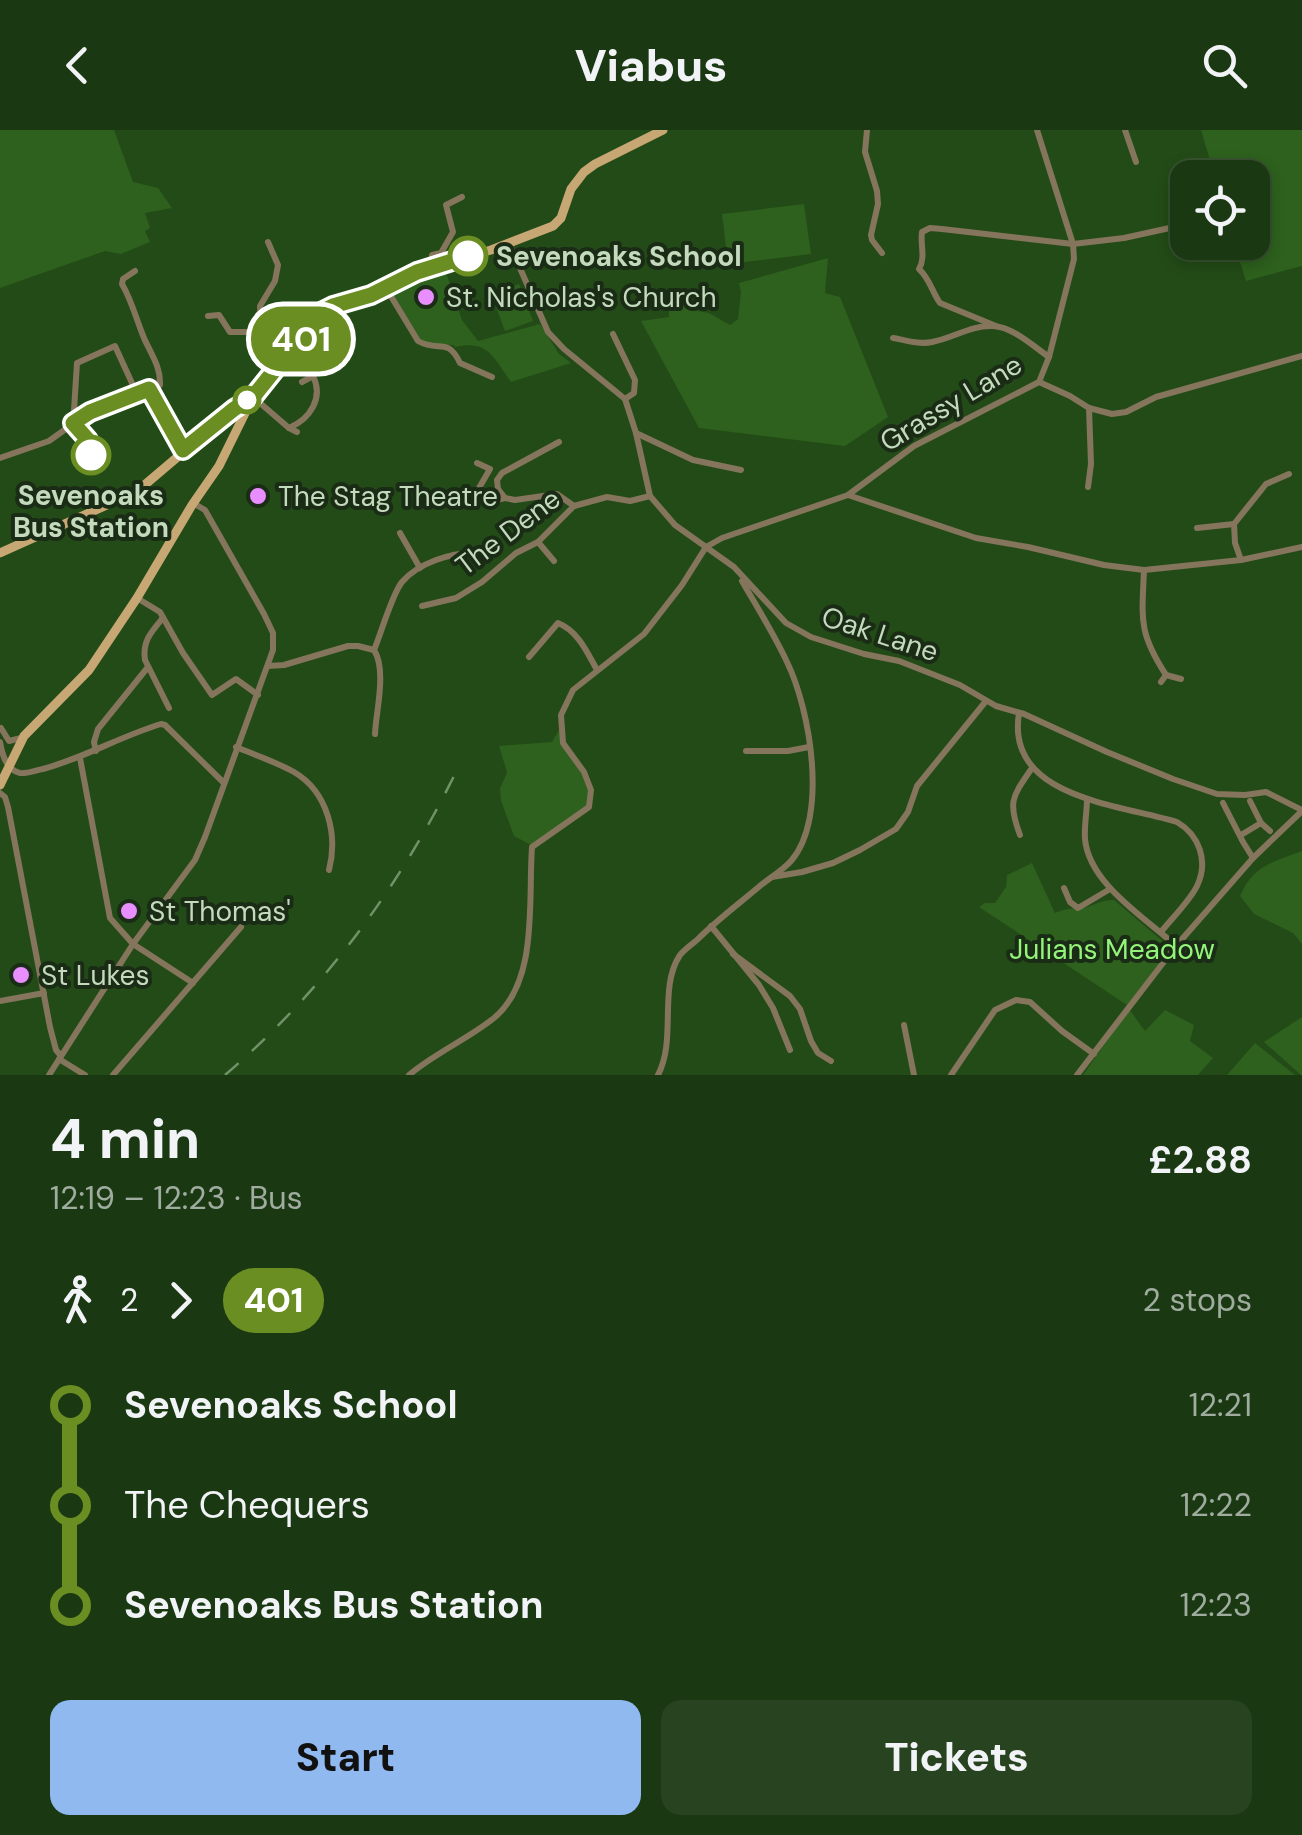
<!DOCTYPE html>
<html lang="en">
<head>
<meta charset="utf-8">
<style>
	:root { --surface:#1a3811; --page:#27431f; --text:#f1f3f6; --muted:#9fac9f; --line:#385231; --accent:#90b9f0 }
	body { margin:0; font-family:"DM Sans",sans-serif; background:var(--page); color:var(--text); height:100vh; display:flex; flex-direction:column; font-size:38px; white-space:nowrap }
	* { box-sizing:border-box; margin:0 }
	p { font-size:32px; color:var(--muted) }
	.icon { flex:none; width:55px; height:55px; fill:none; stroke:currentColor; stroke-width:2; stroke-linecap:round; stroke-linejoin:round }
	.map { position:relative; height:945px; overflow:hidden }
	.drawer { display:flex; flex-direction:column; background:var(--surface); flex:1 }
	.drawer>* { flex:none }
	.badge { padding:0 20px; border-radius:32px; font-size:35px; line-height:65px }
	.buttons { position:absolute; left:1170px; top:30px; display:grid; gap:20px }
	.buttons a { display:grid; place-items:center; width:100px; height:100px; border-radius:20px; background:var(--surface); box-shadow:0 5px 15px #0003,0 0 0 2px var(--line); font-size:50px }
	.map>.badge { position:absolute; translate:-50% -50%; box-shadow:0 0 0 5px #fff }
	.legs { display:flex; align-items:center; gap:15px; height:110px; padding:0 50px; font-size:32px }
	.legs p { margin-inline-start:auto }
	.headline { display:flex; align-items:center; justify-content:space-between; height:170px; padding:0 50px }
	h1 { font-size:55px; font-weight:800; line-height:75px }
	.cta { display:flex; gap:20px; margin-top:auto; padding:20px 50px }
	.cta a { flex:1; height:115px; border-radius:20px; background:var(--accent); color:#111; font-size:40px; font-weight:800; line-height:115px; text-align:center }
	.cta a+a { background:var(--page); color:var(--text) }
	ul { padding:0 50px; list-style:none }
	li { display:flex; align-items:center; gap:35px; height:100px; font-size:38px }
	li i { display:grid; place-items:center; width:15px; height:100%; margin:0 12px; background:currentColor }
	li i::after { content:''; width:25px; height:25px; margin:-12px; border:8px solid; border-radius:50%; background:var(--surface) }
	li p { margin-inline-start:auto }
	li:first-child i { background:linear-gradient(#0000 50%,currentColor 0) }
	li:last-child i { background:linear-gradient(currentColor 50%,#0000 0) }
	header { display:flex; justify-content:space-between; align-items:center; height:130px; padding:0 50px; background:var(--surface); font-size:45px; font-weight:800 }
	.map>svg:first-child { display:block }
	.green { fill:#2d611d }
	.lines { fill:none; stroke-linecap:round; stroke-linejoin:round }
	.minor { stroke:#84755c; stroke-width:6 }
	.major { stroke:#c7a773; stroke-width:9 }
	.rail { stroke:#719168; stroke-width:2.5; stroke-dasharray:18 18; stroke-linecap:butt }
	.line-1-casing { stroke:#fff; stroke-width:22 }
	.line-1 { stroke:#6b8e23; stroke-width:15 }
	.stop-1-dot { fill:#fff; stroke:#6b8e23; stroke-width:5 }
	.poi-dot { fill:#e88eff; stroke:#1a2c16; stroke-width:4 }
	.labels { text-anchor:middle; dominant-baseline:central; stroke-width:8; stroke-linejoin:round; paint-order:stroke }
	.stop-label { font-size:28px; font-weight:bold; fill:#c3dabd; stroke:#1a2c16; text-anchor:start }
	.poi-label { font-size:28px; fill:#c3dabd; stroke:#1a2c16; text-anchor:start }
	.street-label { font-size:28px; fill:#c3dabd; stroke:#1a2c16 }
	.park-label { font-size:28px; fill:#94f47a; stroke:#1a2c16 }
</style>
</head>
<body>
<header><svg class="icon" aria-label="back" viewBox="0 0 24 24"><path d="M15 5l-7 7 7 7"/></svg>Viabus<svg class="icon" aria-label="search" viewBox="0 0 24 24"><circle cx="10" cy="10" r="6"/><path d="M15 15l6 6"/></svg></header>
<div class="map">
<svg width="1302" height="945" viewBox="0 0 1302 945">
	<rect width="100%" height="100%" fill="#234b17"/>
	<!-- green -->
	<g class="green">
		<path d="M0 0H114L133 52 158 58 172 78 145 83 150 98 145 101 150 112 121 124 105 121 0 158Z"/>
		<path d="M1201 0H1302V136L1246 151 1234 113 1252 112V48L1215 47Z"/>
		<path d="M804 74 811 124 728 134 722 84Z"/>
		<path d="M828 128 825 163 840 167 888 287 845 316 699 298 641 191 669 187V163H685L687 179 709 183 730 195 738 189 741 162 739 153Z"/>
		<path d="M444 136 462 190 478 211 540 194 559 224 571 233 511 252C494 228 488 209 455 217L454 215H427L419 210 389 159 420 143Z"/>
		<path d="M519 154 533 191 505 201 491 164Z"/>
		<path d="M559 600 562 613 591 659 588 677 533 716 514 706 501 671 500 659 507 642 499 616 552 612Z"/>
		<path d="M1302 721V814L1293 803 1254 784 1240 766C1253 735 1273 732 1302 721Z"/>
		<path d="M1032 733 1055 783C1067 778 1069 779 1081 778 1093 777 1101 769 1114 770L1166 814 1169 820 1127 875 979 777 985 773H995L1006 757 1007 745Z"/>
		<path d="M1129 879 1145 901 1165 880 1194 895 1190 911 1213 928 1198 945H1083Z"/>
		<path d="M1302 887V945H1301L1264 912Z"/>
		<path d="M1255 913 1295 945H1227Z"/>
	</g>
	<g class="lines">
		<!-- minor -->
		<g class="minor">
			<path d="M867 0 865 22 877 61 878 74 871 105 872 110 882 123"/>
			<path d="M1125 0 1136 32"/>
			<path d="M509 113 548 202 564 219 625 269 636 303 650 366 675 395 734 437 786 493 811 507 864 524 899 531 960 555 996 576 1024 584 1107 622 1173 649 1217 664 1245 665 1266 662 1302 680"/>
			<path d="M431 136 432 125 441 123 453 102 446 75 462 67"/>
			<path d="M386 158 418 211C439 223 447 206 460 233L492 247"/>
			<path d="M208 186 219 185 230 202H261L260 176 275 151 278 135 268 112"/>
			<path d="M996 196 940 173C932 162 930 149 919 139 926 127 920 115 922 102L930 98 942 99 1073 114 1124 108 1188 94"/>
			<path d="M261 202 268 217 282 234"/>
			<path d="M613 204 635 250 634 263 625 269"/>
			<path d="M893 208C906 210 919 215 932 212 953 208 971 195 993 196 1013 197 1033 216 1049 227"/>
			<path d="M1039 252 1070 266 1089 278 1112 284 1126 282 1156 267 1302 226"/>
			<path d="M253 267 289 298 297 302"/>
			<path d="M78 289 74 280 77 233 115 216 137 264"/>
			<path d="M289 298C310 289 324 268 313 246L302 252"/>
			<path d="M636 303 693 330 741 340"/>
			<path d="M559 312 502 343 497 350 498 359 505 368 515 370 557 364 574 376"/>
			<path d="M0 328 49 311 88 283 160 255C161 237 151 224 144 208 136 189 132 171 122 154L123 149 135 141"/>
			<path d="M477 333 490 339 479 358 483 369 492 372 505 368"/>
			<path d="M1088 357 1091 334 1089 278"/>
			<path d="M457 363 470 369 480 366"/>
			<path d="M848 365 976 408 1028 417 1104 435 1144 440 1241 430 1302 417"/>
			<path d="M1197 398 1234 394"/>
			<path d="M400 403 420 438"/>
			<path d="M538 412 554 431"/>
			<path d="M1241 430 1235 413 1234 394 1266 354 1289 344"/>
			<path d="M1144 440C1142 489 1138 502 1166 545L1161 552"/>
			<path d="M137 468 160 482 183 523 212 565 236 549 258 565"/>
			<path d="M422 476 456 468 482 452 516 423 538 412 574 376 607 367 630 371 650 366"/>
			<path d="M162 489C151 502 142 512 145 530L169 578"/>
			<path d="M529 527 558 493C578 501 587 522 597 540"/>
			<path d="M268 536 284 535 348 516H358L374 520"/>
			<path d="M1166 545 1181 549"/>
			<path d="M1019 583C1005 668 1119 674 1177 692 1199 705 1209 731 1197 756 1189 772 1172 788 1161 802"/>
			<path d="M1 598 9 611 21 608"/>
			<path d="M375 604C376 581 387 540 374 520 381 504 392 464 402 452 418 433 452 422 476 423"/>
			<path d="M0 612C2 624 6 640 20 643 27 644 36 640 43 639 84 628 121 606 161 594L165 595 224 653"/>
			<path d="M236 617C255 625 276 632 294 642 328 662 338 705 329 740"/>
			<path d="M96 621 94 612 98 599 148 537"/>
			<path d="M746 621H788L809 617"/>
			<path d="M80 628 110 788 133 814 193 853"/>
			<path d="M0 663 5 667 8 677 50 897 56 920 61 926"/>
			<path d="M1087 669C1087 682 1084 696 1085 709 1089 754 1146 788 1176 816"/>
			<path d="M1250 671 1261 693"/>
			<path d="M1223 673 1243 712 1253 728"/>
			<path d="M1020 705C1007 671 1013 666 1032 638"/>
			<path d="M1241 705 1261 693 1270 701"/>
			<path d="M772 747 802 742 833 733 860 720 896 699 908 682 917 656 986 571"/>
			<path d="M1064 758 1070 772 1078 778 1110 759"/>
			<path d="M711 796 759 855 773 878 790 920"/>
			<path d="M733 824 790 866 800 879 811 911 818 923 831 931"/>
			<path d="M0 871 44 863"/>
			<path d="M904 895 914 945"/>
			<path d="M59 929 85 945"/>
			<path d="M49 945 133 814 195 730 205 707 273 520V503L264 484 205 380 193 373"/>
			<path d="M113 945 241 797"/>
			<path d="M409 945C435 923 468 909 494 888 539 851 528 769 532 717L589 677 591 660 584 642 563 613 561 585 573 560 644 504 682 455 706 417 722 408 848 365 914 316 1039 252 1049 227 1074 129 1073 114 1037 0"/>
			<path d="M658 945C677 909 658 858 680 825 684 820 692 814 697 810 717 790 740 773 761 755 771 747 783 740 791 731 829 687 810 579 787 532 774 504 757 477 742 451"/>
			<path d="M951 945 995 880 1016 870 1030 872 1062 901 1094 924"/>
			<path d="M1077 945 1176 816 1253 728 1302 681"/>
		</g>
		<!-- major -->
		<g class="major">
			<path d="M0 423 129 365 141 358 234 279 253 267 321 182 333 176 371 165 417 141 491 120 553 96 561 88 571 59 584 42 595 34 663 0"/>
			<path d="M0 655 24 606 89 540 137 468 192 375 219 336 253 267"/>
		</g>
		<!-- rail -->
		<path class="rail" d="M225 945C323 861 398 759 455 644"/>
	</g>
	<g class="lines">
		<defs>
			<path id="line-1" d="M91 325 88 310 73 293 90 282 149 259 183 320 234 279 253 267 321 182 333 176 371 165 417 142 468 126"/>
		</defs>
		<!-- line-1 casing -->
		<use href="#line-1" class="line-1-casing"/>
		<!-- line-1 -->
		<use href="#line-1" class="line-1"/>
	</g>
	<!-- markers -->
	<g class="stop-1-dot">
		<circle cx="468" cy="126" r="18"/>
		<circle cx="247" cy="270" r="12"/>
		<circle cx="91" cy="325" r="18"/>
	</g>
	<g class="poi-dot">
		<circle cx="426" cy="167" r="10"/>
		<circle cx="258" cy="366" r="10"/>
		<circle cx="129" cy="781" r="10"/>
		<circle cx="21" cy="845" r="10"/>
	</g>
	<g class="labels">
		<!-- stop labels -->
		<g class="stop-label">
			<text x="496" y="126">Sevenoaks School</text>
			<text x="91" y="365" text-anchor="middle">Sevenoaks<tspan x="91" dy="32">Bus Station</tspan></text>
		</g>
		<!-- poi labels -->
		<g class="poi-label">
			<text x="446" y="167">St. Nicholas's Church</text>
			<text x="278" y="366">The Stag Theatre</text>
			<text x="149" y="781">St Thomas'</text>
			<text x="41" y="845">St Lukes</text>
		</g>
		<!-- street labels -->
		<g class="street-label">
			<text transform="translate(951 273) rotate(-31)">Grassy Lane</text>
			<text transform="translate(508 402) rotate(-37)">The Dene</text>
			<text transform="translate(880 504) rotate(18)">Oak Lane</text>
		</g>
		<!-- park labels -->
		<g class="park-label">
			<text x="1112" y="819">Julians Meadow</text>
		</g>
	</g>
</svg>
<div class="buttons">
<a><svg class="icon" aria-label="locate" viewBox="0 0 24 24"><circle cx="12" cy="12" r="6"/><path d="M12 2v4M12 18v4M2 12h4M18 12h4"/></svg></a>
</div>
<b class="badge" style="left:301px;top:209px;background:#6b8e23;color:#fff">401</b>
</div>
<section class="drawer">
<div class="headline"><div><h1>4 min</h1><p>12:19 – 12:23 · Bus</p></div><b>£2.88</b></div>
<div class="legs"><svg class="icon" aria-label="walk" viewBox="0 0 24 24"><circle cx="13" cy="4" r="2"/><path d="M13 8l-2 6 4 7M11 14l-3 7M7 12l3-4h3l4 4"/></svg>2<svg class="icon" aria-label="forward" viewBox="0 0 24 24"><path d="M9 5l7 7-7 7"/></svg><b class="badge" style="background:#6b8e23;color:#fff">401</b><p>2 stops</p></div>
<ul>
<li><i style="color:#6b8e23"></i><b>Sevenoaks School</b><p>12:21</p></li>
<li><i style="color:#6b8e23"></i><span>The Chequers</span><p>12:22</p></li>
<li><i style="color:#6b8e23"></i><b>Sevenoaks Bus Station</b><p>12:23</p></li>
</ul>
<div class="cta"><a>Start</a><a>Tickets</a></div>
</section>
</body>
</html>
